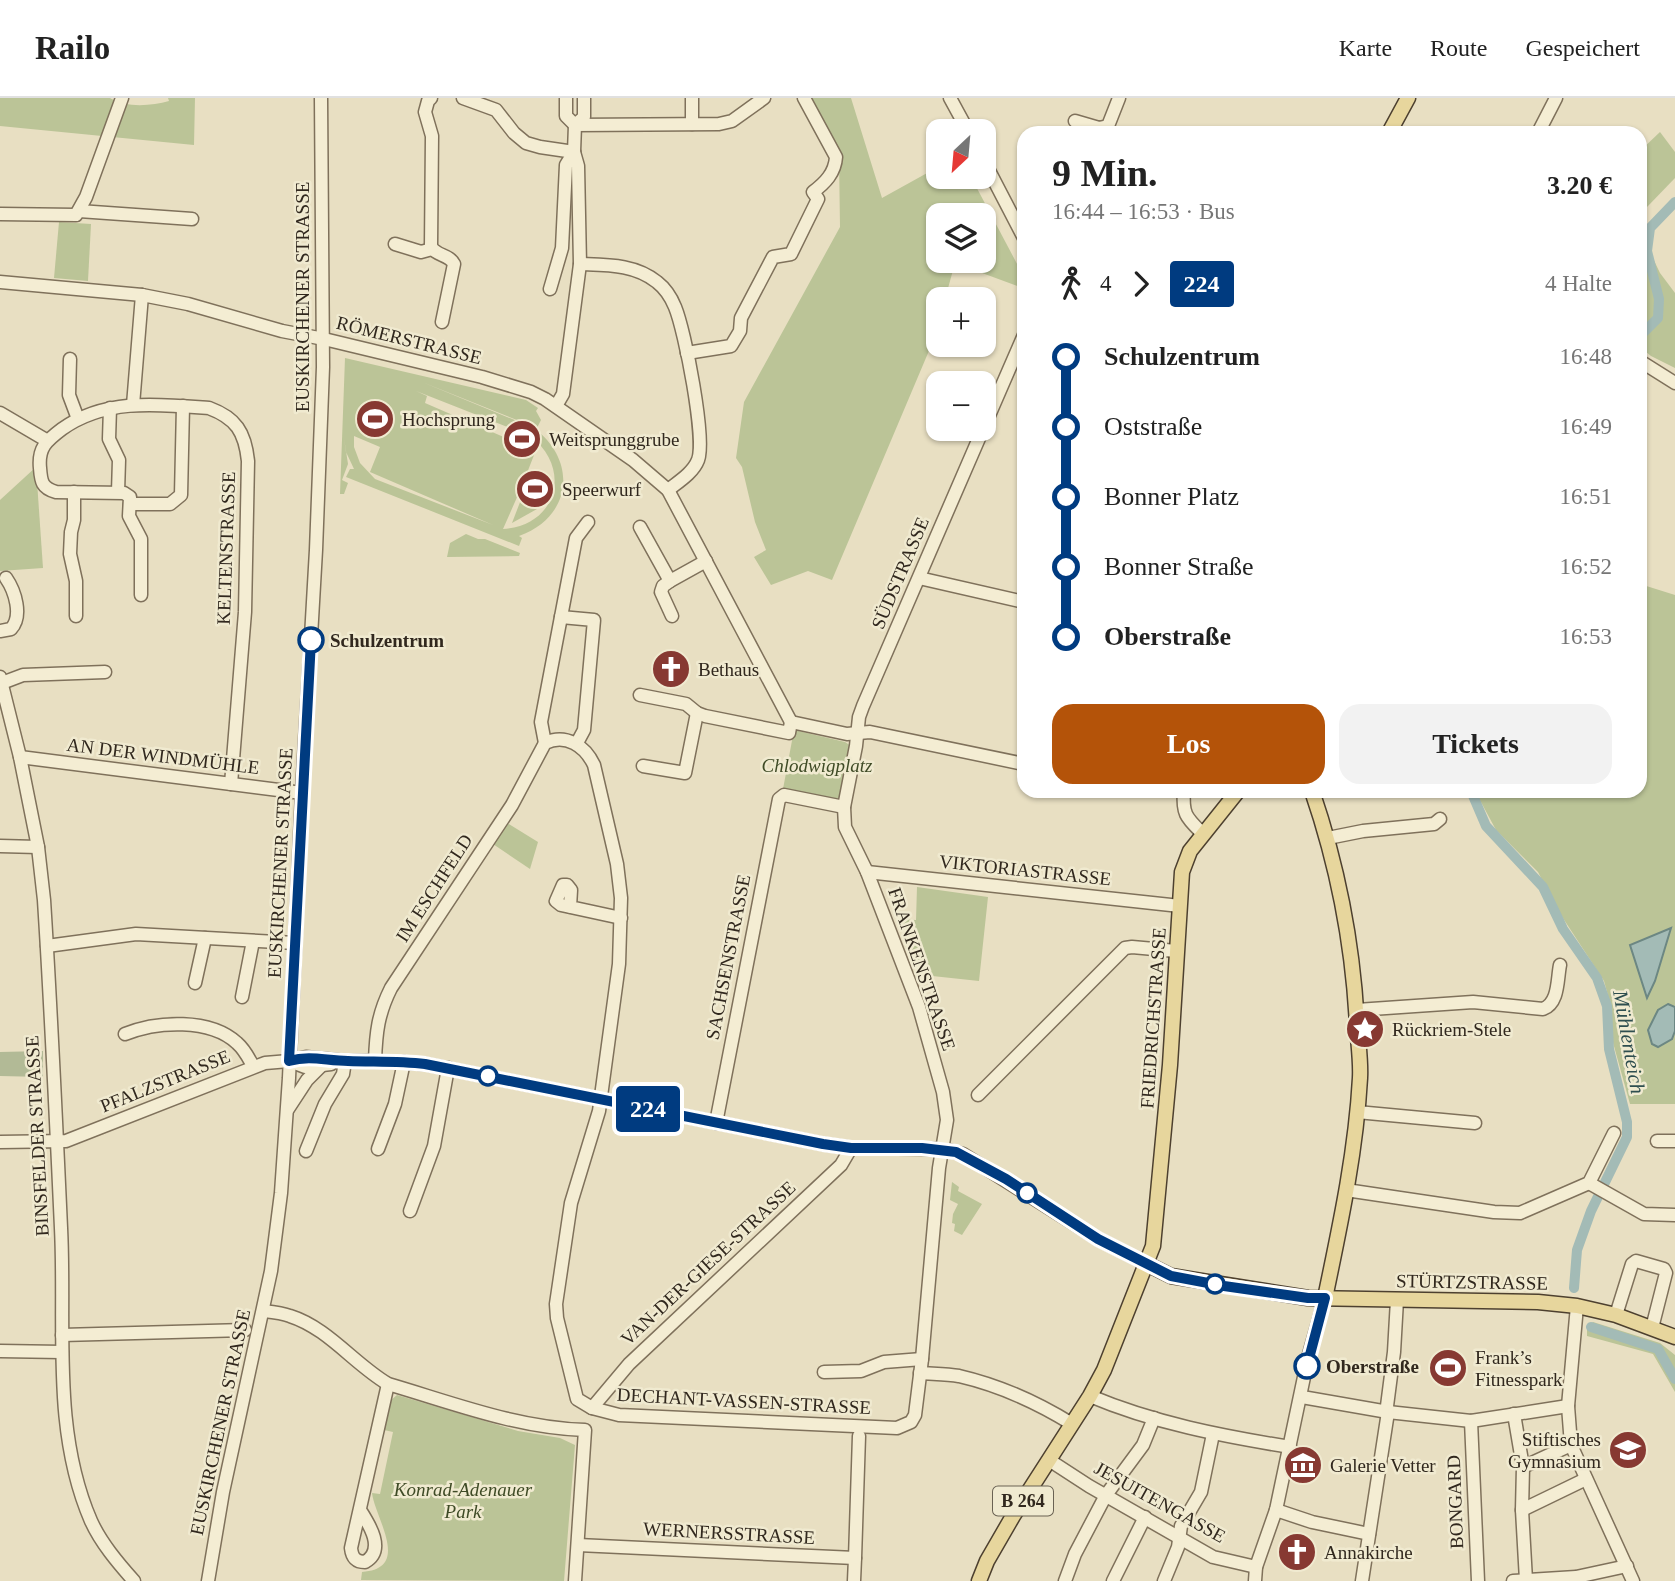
<!DOCTYPE html>
<html lang="de">
<head>
<meta charset="utf-8">
<style>
	:root { --surface:#fff; --page:#f2f2f2; --text:#222; --muted:#767676; --line:#e0e0e0; --accent:#b45309 }
	body { margin:0; font-family:"Times New Roman",serif; background:var(--page); color:var(--text); height:100vh; display:flex; flex-direction:column; font-size:26px; white-space:nowrap }
	* { box-sizing:border-box; margin:0 }
	p { font-size:23px; color:var(--muted) }
	.icon { flex:none; width:38px; height:38px; fill:none; stroke:currentColor; stroke-width:2; stroke-linecap:round; stroke-linejoin:round }
	.map { position:relative; flex:1; overflow:hidden }
	.drawer { position:absolute; left:1017px; top:28px; width:630px; height:672px; display:flex; flex-direction:column; background:var(--surface); border-radius:21px; box-shadow:0 2px 5px #0004 }
	.drawer>* { flex:none }
	.badge { padding:0 14px; border-radius:5px; font-size:24px; line-height:46px }
	.needle { width:46px; rotate:206deg }
	.fabs { position:absolute; left:926px; top:21px; display:grid; gap:14px }
	.fabs a { display:grid; place-items:center; width:70px; height:70px; border-radius:14px; background:var(--surface); box-shadow:0 2px 5px #0004; font-size:35px }
	.map>.badge { position:absolute; translate:-50% -50%; box-shadow:0 0 0 4px #fff }
	.legs { display:flex; align-items:center; gap:10px; height:77px; padding:0 35px; font-size:23px }
	.legs p { margin-inline-start:auto }
	.summary { display:flex; align-items:center; justify-content:space-between; height:119px; padding:0 35px }
	h1 { font-size:38px; font-weight:600; line-height:52px }
	.button { display:flex; gap:14px; margin-top:auto; padding:14px 35px }
	.button a { flex:1; height:80px; border-radius:21px; background:var(--accent); color:#fff; font-size:28px; font-weight:600; line-height:80px; text-align:center }
	.button a+a { background:var(--page); color:var(--text) }
	ul { padding:0 35px; list-style:none }
	li { display:flex; align-items:center; gap:24px; height:70px; font-size:26px }
	li i { display:grid; place-items:center; width:10px; height:100%; margin:0 9px; background:currentColor }
	li i::after { content:''; width:18px; height:18px; margin:-9px; border:5px solid; border-radius:50%; background:var(--surface) }
	li p { margin-inline-start:auto }
	li:first-child i { background:linear-gradient(#0000 50%,currentColor 0) }
	li:last-child i { background:linear-gradient(currentColor 50%,#0000 0) }
	header { display:flex; align-items:center; gap:42px; box-sizing:border-box; height:98px; padding:0 35px; background:var(--surface); border-bottom:2px solid var(--line) }
	header strong { font-size:33px }
	nav { display:flex; gap:38px; margin-inline-start:auto; font-size:24px }
	.map>svg:first-child { display:block }
	.green { fill:#bbc497; fill-rule:evenodd }
	.cemetery { fill:#b2ba96 }
	.water { fill:#a3bbb6; stroke:#6c8783; stroke-width:2 }
	.lines { fill:none; stroke-linecap:round; stroke-linejoin:round }
	.canal { stroke:#a3bbb6; stroke-width:10 }
	.minor-casing { stroke:#7f715b; stroke-width:15 }
	.major-casing { stroke:#4d402f; stroke-width:17 }
	.minor { stroke:#f4edd3; stroke-width:12 }
	.major { stroke:#e7d69d; stroke-width:14 }
	.line-1-casing { stroke:#fff; stroke-width:16 }
	.line-1 { stroke:#003b80; stroke-width:10 }
	.stop-1-dot { fill:#fff; stroke:#003b80; stroke-width:3.5 }
	.labels { text-anchor:middle; dominant-baseline:central; stroke-width:5; stroke-linejoin:round; paint-order:stroke }
	.shield { fill:#f0ead0; stroke:#6a6253; stroke-width:2 }
	.shield-label { font-size:18px; font-weight:bold; fill:#31281e }
	.street-label { font-size:19px; fill:#31281e; stroke:#f0ead0 }
	.poi-label { font-size:19px; fill:#31281e; stroke:#f0ead0; text-anchor:start }
	.stop-label { font-size:19px; font-weight:bold; fill:#31281e; stroke:#f0ead0; text-anchor:start }
	.park-label { font-size:19px; font-style:italic; fill:#3f4b26; stroke:#f0ead0 }
	.water-label { font-size:21px; font-style:italic; fill:#2e4e4f; stroke:#f0ead0 }
</style>
</head>
<body>
<header>
<strong>Railo</strong>
<nav><a>Karte</a><a>Route</a><a>Gespeichert</a></nav>
</header>
<div class="map">
<svg width="1675" height="1483" viewBox="0 0 1675 1483">
	<rect width="100%" height="100%" fill="#e8dfc2"/>
	<!-- green -->
	<g class="green">
		<path d="M0 0H110C126 10 151 8 169 3L168 0H195L194 47 0 28Z"/>
		<path d="M805 0H851L882 100 938 69V79H971L1024 179 1020 189 955 165 945 201H938V224L931 248 832 482 808 473 771 487 754 459 766 452 755 424 742 369 736 360 744 304 840 129 839 60ZM938 117H984V163H938Z"/>
		<path d="M1660 34 1675 54V80L1647 109 1640 94V53Z"/>
		<path d="M59 124 91 126 88 183 54 180Z"/>
		<path d="M1643 134 1648 138V150L1660 175 1675 195V270L1651 258 1640 249V137Z"/>
		<path d="M345 260 526 302 538 310 536 313 541 322 537 330 422 284 534 330C578 363 572 419 519 438L522 440 519 448 346 379 350 371H354L346 354 344 340 348 366 342 382 348 385 344 396H340ZM416 293 530 338C573 370 557 428 503 431L518 397 522 399 512 425 537 411 526 401 544 408 553 386 527 375 536 352 526 348 530 339 518 334 513 343 425 305 427 298ZM354 338 380 349 370 374 493 427 375 381 360 365 354 349Z"/>
		<path d="M36 369 43 470 0 473V402Z"/>
		<path d="M466 436 478 441H485L520 455 519 458 447 459 450 445Z"/>
		<path d="M1640 486 1675 497V1006H1630L1612 941V912L1604 883 1557 811 1538 774 1496 732 1475 693H1640Z"/>
		<path d="M794 632 845 644 851 648 842 697 837 701 783 691Z"/>
		<path d="M507 725 538 744 530 771 493 746Z"/>
		<path d="M917 789 988 799 979 883 923 877 898 821 916 822Z"/>
		<path d="M952 1084 959 1089 958 1093 982 1106 962 1137 954 1133 955 1126 952 1125 953 1116 958 1106 950 1102Z"/>
		<path d="M1593 1224 1660 1245 1675 1257V1294L1653 1256 1587 1238V1230Z"/>
		<path d="M397 1297 518 1333 560 1340 575 1347 564 1483 361 1482 362 1474C412 1471 375 1420 372 1395L380 1396 393 1334 384 1332 390 1303Z"/>
	</g>
	<!-- cemetery -->
	<path class="cemetery" d="M43 953V979L0 978V954Z"/>
	<!-- water -->
	<g class="water">
		<path d="M1671 830 1655 883 1647 900 1630 847Z"/>
		<path d="M1668 906 1675 909V933L1672 941 1658 949 1652 946 1648 932 1658 912Z"/>
	</g>
	<g class="lines">
		<!-- canal -->
		<g class="canal">
			<path d="M1640 238 1658 220 1659 201 1647 153 1650 130 1675 104"/>
			<path d="M1471 693 1486 728 1543 789 1563 831 1597 880 1607 908 1609 951 1627 1024V1039L1591 1113 1577 1152 1574 1190"/>
			<path d="M1591 1229 1658 1251 1675 1281"/>
		</g>
		<defs>
			<g id="minor">
				<path d="M431 0 428 3 425 14 432 38 431 148C435 158 449 156 454 166L442 224"/>
				<path d="M463 0 496 12 514 35 526 45 540 49 574 54"/>
				<path d="M566 0V18L575 27"/>
				<path d="M692 0V26"/>
				<path d="M950 0 968 33"/>
				<path d="M1075 23 1099 30 1108 28 1119 0"/>
				<path d="M575 27 719 26 732 23 764 0"/>
				<path d="M1538 35 1556 0"/>
				<path d="M984 63 1024 140"/>
				<path d="M79 113 192 121"/>
				<path d="M0 116 76 117 86 99 122 0"/>
				<path d="M395 146 421 154 432 151"/>
				<path d="M580 166C607 167 635 166 657 184 666 191 671 199 675 209 685 233 706 341 698 362 693 375 678 384 668 392"/>
				<path d="M0 184 142 197 188 206 282 233 324 241 482 279 531 294 545 301 633 362 668 392 791 624"/>
				<path d="M550 191 562 150 566 67 574 54"/>
				<path d="M687 255 731 248 740 233 741 220 773 159 791 156 818 101 813 94C825 85 835 75 836 59L804 0"/>
				<path d="M70 261 69 297 78 321"/>
				<path d="M1640 263 1675 285"/>
				<path d="M133 307 142 197"/>
				<path d="M556 308 563 296 580 166 578 68 574 54 575 27 584 19V0"/>
				<path d="M110 310 109 341 119 362 118 394"/>
				<path d="M0 315 46 342"/>
				<path d="M984 329 1024 237"/>
				<path d="M74 394V422L71 434 70 456 76 483V518"/>
				<path d="M130 406H170L181 397 183 308"/>
				<path d="M640 429 670 483 706 463"/>
				<path d="M919 480 1024 504"/>
				<path d="M670 483 663 488 661 494 672 518"/>
				<path d="M141 497V441L129 418 130 399 124 395 56 394C42 390 41 384 40 370 38 350 46 343 62 331 105 300 159 306 209 310 236 320 245 334 248 363L245 514 231 686"/>
				<path d="M561 519 594 522 584 632 577 645"/>
				<path d="M0 533 11 531C23 518 15 493 6 480"/>
				<path d="M0 579 20 659 38 749 44 802C51 911 56 1020 61 1130 66 1227 51 1331 91 1423 101 1445 118 1465 134 1483"/>
				<path d="M2 585 23 577 105 574"/>
				<path d="M640 597 686 606 697 615 705 618 789 635 791 624"/>
				<path d="M791 624 847 636 870 634 1024 666"/>
				<path d="M545 645 541 624 576 440 588 424"/>
				<path d="M20 659 302 695"/>
				<path d="M643 668 685 675 697 615"/>
				<path d="M1184 693C1182 717 1187 720 1203 736"/>
				<path d="M1328 740 1363 733 1434 726 1440 721"/>
				<path d="M0 748 38 749"/>
				<path d="M867 774 1180 808"/>
				<path d="M570 809 571 792 567 787H563L556 803 561 807 621 820"/>
				<path d="M47 848 136 836 295 845"/>
				<path d="M195 885 205 840"/>
				<path d="M242 899 253 843"/>
				<path d="M1357 912 1473 904 1543 911C1559 905 1557 882 1560 867"/>
				<path d="M125 936C157 923 210 920 237 945 245 952 248 959 253 968"/>
				<path d="M289 963 305 969 331 966"/>
				<path d="M375 963C376 934 378 916 391 890L512 707 545 645C566 635 585 648 594 667L617 766 621 800 619 866 599 1013 571 1105 556 1206 557 1220 577 1301 592 1310 619 1317 897 1330 911 1324 915 1317 922 1261 939 1070 947 1022 943 994 919 909 867 774 845 729 844 709 856 648 859 619 863 608 983 331"/>
				<path d="M978 997 1125 850 1132 849 1176 853"/>
				<path d="M288 1011 307 982 321 968"/>
				<path d="M1357 1014 1475 1025"/>
				<path d="M716 1025 779 701 784 697 844 709"/>
				<path d="M1657 1043H1675"/>
				<path d="M0 1044 66 1043 265 965 289 963 306 959 345 963H375L425 966 823 1046 851 1050 943 1051 963 1056 1098 1141 1147 1166"/>
				<path d="M378 1051 395 1006 404 964"/>
				<path d="M306 1053 325 1006 343 976 345 963"/>
				<path d="M1589 1085 1644 1116 1675 1117"/>
				<path d="M1346 1092 1494 1114 1520 1115 1589 1085 1614 1035"/>
				<path d="M410 1113 434 1048 448 970"/>
				<path d="M1577 1208 1568 1308 1571 1347 1633 1483"/>
				<path d="M263 1213C272 1214 282 1215 290 1218 328 1230 354 1266 388 1286 453 1305 517 1330 585 1332L575 1483"/>
				<path d="M1616 1217 1632 1166 1636 1163 1664 1171 1666 1175 1652 1230"/>
				<path d="M62 1237 245 1232"/>
				<path d="M0 1253 62 1254"/>
				<path d="M824 1274 861 1273 884 1264 922 1261"/>
				<path d="M920 1275C933 1276 947 1276 959 1278 998 1287 1038 1305 1072 1326"/>
				<path d="M1090 1298C1154 1325 1222 1338 1290 1349"/>
				<path d="M1302 1299 1388 1314 1471 1323 1568 1308"/>
				<path d="M592 1310 629 1266 841 1067 851 1050"/>
				<path d="M1514 1316 1523 1369 1522 1412 1526 1482"/>
				<path d="M1471 1323 1478 1483"/>
				<path d="M1049 1362 1089 1388 1213 1459 1256 1469"/>
				<path d="M1523 1369 1571 1347"/>
				<path d="M360 1412C369 1426 386 1452 365 1464 355 1464 352 1459 351 1450L388 1286"/>
				<path d="M1276 1412 1312 1424 1369 1436"/>
				<path d="M1522 1412 1586 1381"/>
				<path d="M578 1447 855 1460 854 1483"/>
				<path d="M855 1460 859 1338"/>
				<path d="M208 1483 223 1394 271 1173 281 1095 289 980 302 695 316 452 323 269 321 0"/>
				<path d="M1065 1483 1075 1456 1106 1397 1143 1347 1154 1320"/>
				<path d="M1113 1483 1145 1419"/>
				<path d="M1164 1483 1178 1449 1181 1428 1201 1394 1213 1336"/>
				<path d="M1255 1483 1256 1469 1276 1412 1308 1260 1325 1200"/>
				<path d="M1362 1483 1388 1314 1387 1308 1394 1254 1397 1202"/>
				<path d="M1513 1483 1576 1479 1627 1468"/>
			</g>
			<g id="major">
				<path d="M1389 35 1408 0"/>
				<path d="M1312 693C1338 769 1353 847 1357 927 1358 944 1361 963 1360 980 1356 1054 1340 1128 1325 1200"/>
				<path d="M1147 1166 1171 1178 1308 1200 1538 1204 1577 1208 1616 1217 1675 1239"/>
				<path d="M979 1483 987 1463 1013 1418 1090 1298 1104 1272 1153 1148 1170 967 1182 774 1190 753 1238 693"/>
			</g>
		</defs>
		<!-- minor casing -->
		<use href="#minor" class="minor-casing"/>
		<!-- major casing -->
		<use href="#major" class="major-casing"/>
		<!-- minor -->
		<use href="#minor" class="minor"/>
		<!-- major -->
		<use href="#major" class="major"/>
	</g>
	<g class="lines">
		<defs>
			<path id="line-1" d="M311 542 289 963C311 957 326 963 348 963 374 964 399 963 425 966L823 1046 851 1050H922L956 1054 1006 1081 1098 1141 1171 1178 1224 1188 1308 1200H1325L1307 1268"/>
		</defs>
		<!-- line-1 casing -->
		<use href="#line-1" class="line-1-casing"/>
		<!-- line-1 -->
		<use href="#line-1" class="line-1"/>
	</g>
	<!-- icons -->
	<defs>
		<symbol id="stadium-disc" viewBox="-11 -11 22 22"><circle r="9.5" fill="#873932" stroke="#f0ead0"/><path d="M0-5a6.5 5 0 1 0 0 10a6.5 5 0 1 0 0-10ZM-3.5-1.8h7v3.6h-7Z" fill="#fff"/></symbol>
		<symbol id="church-disc" viewBox="-11 -11 22 22"><circle r="9.5" fill="#873932" stroke="#f0ead0"/><path d="M-1.2-6h2.4v3.5h3.3v2.4h-3.3V6h-2.4V-.1h-3.3v-2.4h3.3Z" fill="#fff"/></symbol>
		<symbol id="sight-disc" viewBox="-11 -11 22 22"><circle r="9.5" fill="#873932" stroke="#f0ead0"/><path d="M0-6L1.8-2.2L6-1.7L2.9 1.2L3.7 5.4L0 3.3L-3.7 5.4L-2.9 1.2L-6-1.7L-1.8-2.2Z" fill="#fff"/></symbol>
		<symbol id="school-disc" viewBox="-11 -11 22 22"><circle r="9.5" fill="#873932" stroke="#f0ead0"/><path d="M0-5L7-2L0 1L-7-2ZM-4 1L0 2.5L4 1V4Q0 6-4 4Z" fill="#fff"/></symbol>
		<symbol id="museum-disc" viewBox="-11 -11 22 22"><circle r="9.5" fill="#873932" stroke="#f0ead0"/><path d="M0-6L6-3V-2H-6V-3ZM-5-1h2V3h-2ZM-1-1h2V3h-2ZM3-1h2V3H3ZM-6 4H6V6H-6Z" fill="#fff"/></symbol>
	</defs>
	<g fill-rule="evenodd">
		<use href="#stadium-disc" x="353" y="299" width="44" height="44"/>
		<use href="#stadium-disc" x="500" y="319" width="44" height="44"/>
		<use href="#stadium-disc" x="513" y="369" width="44" height="44"/>
		<use href="#church-disc" x="649" y="549" width="44" height="44"/>
		<use href="#sight-disc" x="1343" y="909" width="44" height="44"/>
		<use href="#stadium-disc" x="1426" y="1248" width="44" height="44"/>
		<use href="#school-disc" x="1606" y="1330" width="44" height="44"/>
		<use href="#museum-disc" x="1281" y="1345" width="44" height="44"/>
		<use href="#church-disc" x="1275" y="1432" width="44" height="44"/>
	</g>
	<!-- markers -->
	<g class="stop-1-dot">
		<circle cx="311" cy="542" r="12"/>
		<circle cx="488" cy="978" r="9"/>
		<circle cx="1027" cy="1095" r="9"/>
		<circle cx="1215" cy="1186" r="9"/>
		<circle cx="1307" cy="1268" r="12"/>
	</g>
	<g class="labels">
		<!-- shield labels -->
		<rect class="shield" x="993" y="1388.5" width="60" height="29" rx="5"/>
		<g class="shield-label">
			<text x="1023" y="1403">B 264</text>
		</g>
		<!-- street labels -->
		<g class="street-label">
			<text transform="translate(302 199) rotate(-90)">EUSKIRCHENER STRASSE</text>
			<text transform="translate(409 242) rotate(14)">RÖMERSTRASSE</text>
			<text transform="translate(226 450) rotate(-88)">KELTENSTRASSE</text>
			<text transform="translate(900 475) rotate(-67)">SÜDSTRASSE</text>
			<text transform="translate(163 658) rotate(7)">AN DER WINDMÜHLE</text>
			<text transform="translate(280 765) rotate(-87)">EUSKIRCHENER STRASSE</text>
			<text transform="translate(1025 772) rotate(6)">VIKTORIASTRASSE</text>
			<text transform="translate(434 790) rotate(-57)">IM ESCHFELD</text>
			<text transform="translate(728 859) rotate(-79)">SACHSENSTRASSE</text>
			<text transform="translate(922 871) rotate(71)">FRANKENSTRASSE</text>
			<text transform="translate(1153 920) rotate(-86)">FRIEDRICHSTRASSE</text>
			<text transform="translate(165 983) rotate(-22)">PFALZSTRASSE</text>
			<text transform="translate(37 1038) rotate(-93)">BINSFELDER STRASSE</text>
			<text transform="translate(708 1165) rotate(-43)">VAN-DER-GIESE-STRASSE</text>
			<text transform="translate(1472 1184) rotate(1)">STÜRTZSTRASSE</text>
			<text transform="translate(744 1303) rotate(3)">DECHANT-VASSEN-STRASSE</text>
			<text transform="translate(220 1324) rotate(-78)">EUSKIRCHENER STRASSE</text>
			<text transform="translate(1160 1404) rotate(29)">JESUITENGASSE</text>
			<text transform="translate(1455 1404) rotate(-92)">BONGARD</text>
			<text transform="translate(729 1435) rotate(3)">WERNERSSTRASSE</text>
		</g>
		<!-- poi labels -->
		<g class="poi-label">
			<text x="402" y="321">Hochsprung</text>
			<text x="549" y="341">Weitsprunggrube</text>
			<text x="562" y="391">Speerwurf</text>
			<text x="698" y="571">Bethaus</text>
			<text x="1392" y="931">Rückriem-Stele</text>
			<text x="1475" y="1259">Frank’s<tspan x="1475" dy="22">Fitnesspark</tspan></text>
			<text x="1601" y="1341" text-anchor="end">Stiftisches<tspan x="1601" dy="22">Gymnasium</tspan></text>
			<text x="1330" y="1367">Galerie Vetter</text>
			<text x="1324" y="1454">Annakirche</text>
		</g>
		<!-- stop labels -->
		<g class="stop-label">
			<text x="330" y="542">Schulzentrum</text>
			<text x="1326" y="1268">Oberstraße</text>
		</g>
		<!-- park labels -->
		<g class="park-label">
			<text x="817" y="667">Chlodwigplatz</text>
			<text x="463" y="1391">Konrad-Adenauer<tspan x="463" dy="22">Park</tspan></text>
		</g>
		<!-- water labels -->
		<g class="water-label">
			<text transform="translate(1629 944) rotate(80)">Mühlenteich</text>
		</g>
	</g>
</svg>
<div class="fabs">
<a><svg class="needle" viewBox="-14 -14 28 28"><path d="M0-13l5 13h-10z" fill="#e53935"/><path d="M0 13l5-13h-10z" fill="#767676"/></svg></a>
<a><svg class="icon" aria-label="layers" viewBox="0 0 24 24"><path d="M12 4l9 5-9 5-9-5zM3 14l9 5 9-5"/></svg></a>
<a>+</a>
<a>−</a>
</div>
<b class="badge" style="left:648px;top:1011px;background:#003b80;color:#fff">224</b>
<section class="drawer">
<div class="summary"><div><h1>9 Min.</h1><p>16:44 – 16:53 · Bus</p></div><b>3.20 €</b></div>
<div class="legs"><svg class="icon" aria-label="walk" viewBox="0 0 24 24"><circle cx="13" cy="4" r="2"/><path d="M13 8l-2 6 4 7M11 14l-3 7M7 12l3-4h3l4 4"/></svg>4<svg class="icon" aria-label="forward" viewBox="0 0 24 24"><path d="M9 5l7 7-7 7"/></svg><b class="badge" style="background:#003b80;color:#fff">224</b><p>4 Halte</p></div>
<ul>
<li><i style="color:#003b80"></i><b>Schulzentrum</b><p>16:48</p></li>
<li><i style="color:#003b80"></i><span>Oststraße</span><p>16:49</p></li>
<li><i style="color:#003b80"></i><span>Bonner Platz</span><p>16:51</p></li>
<li><i style="color:#003b80"></i><span>Bonner Straße</span><p>16:52</p></li>
<li><i style="color:#003b80"></i><b>Oberstraße</b><p>16:53</p></li>
</ul>
<div class="button"><a>Los</a><a>Tickets</a></div>
</section>
</div>
</body>
</html>
